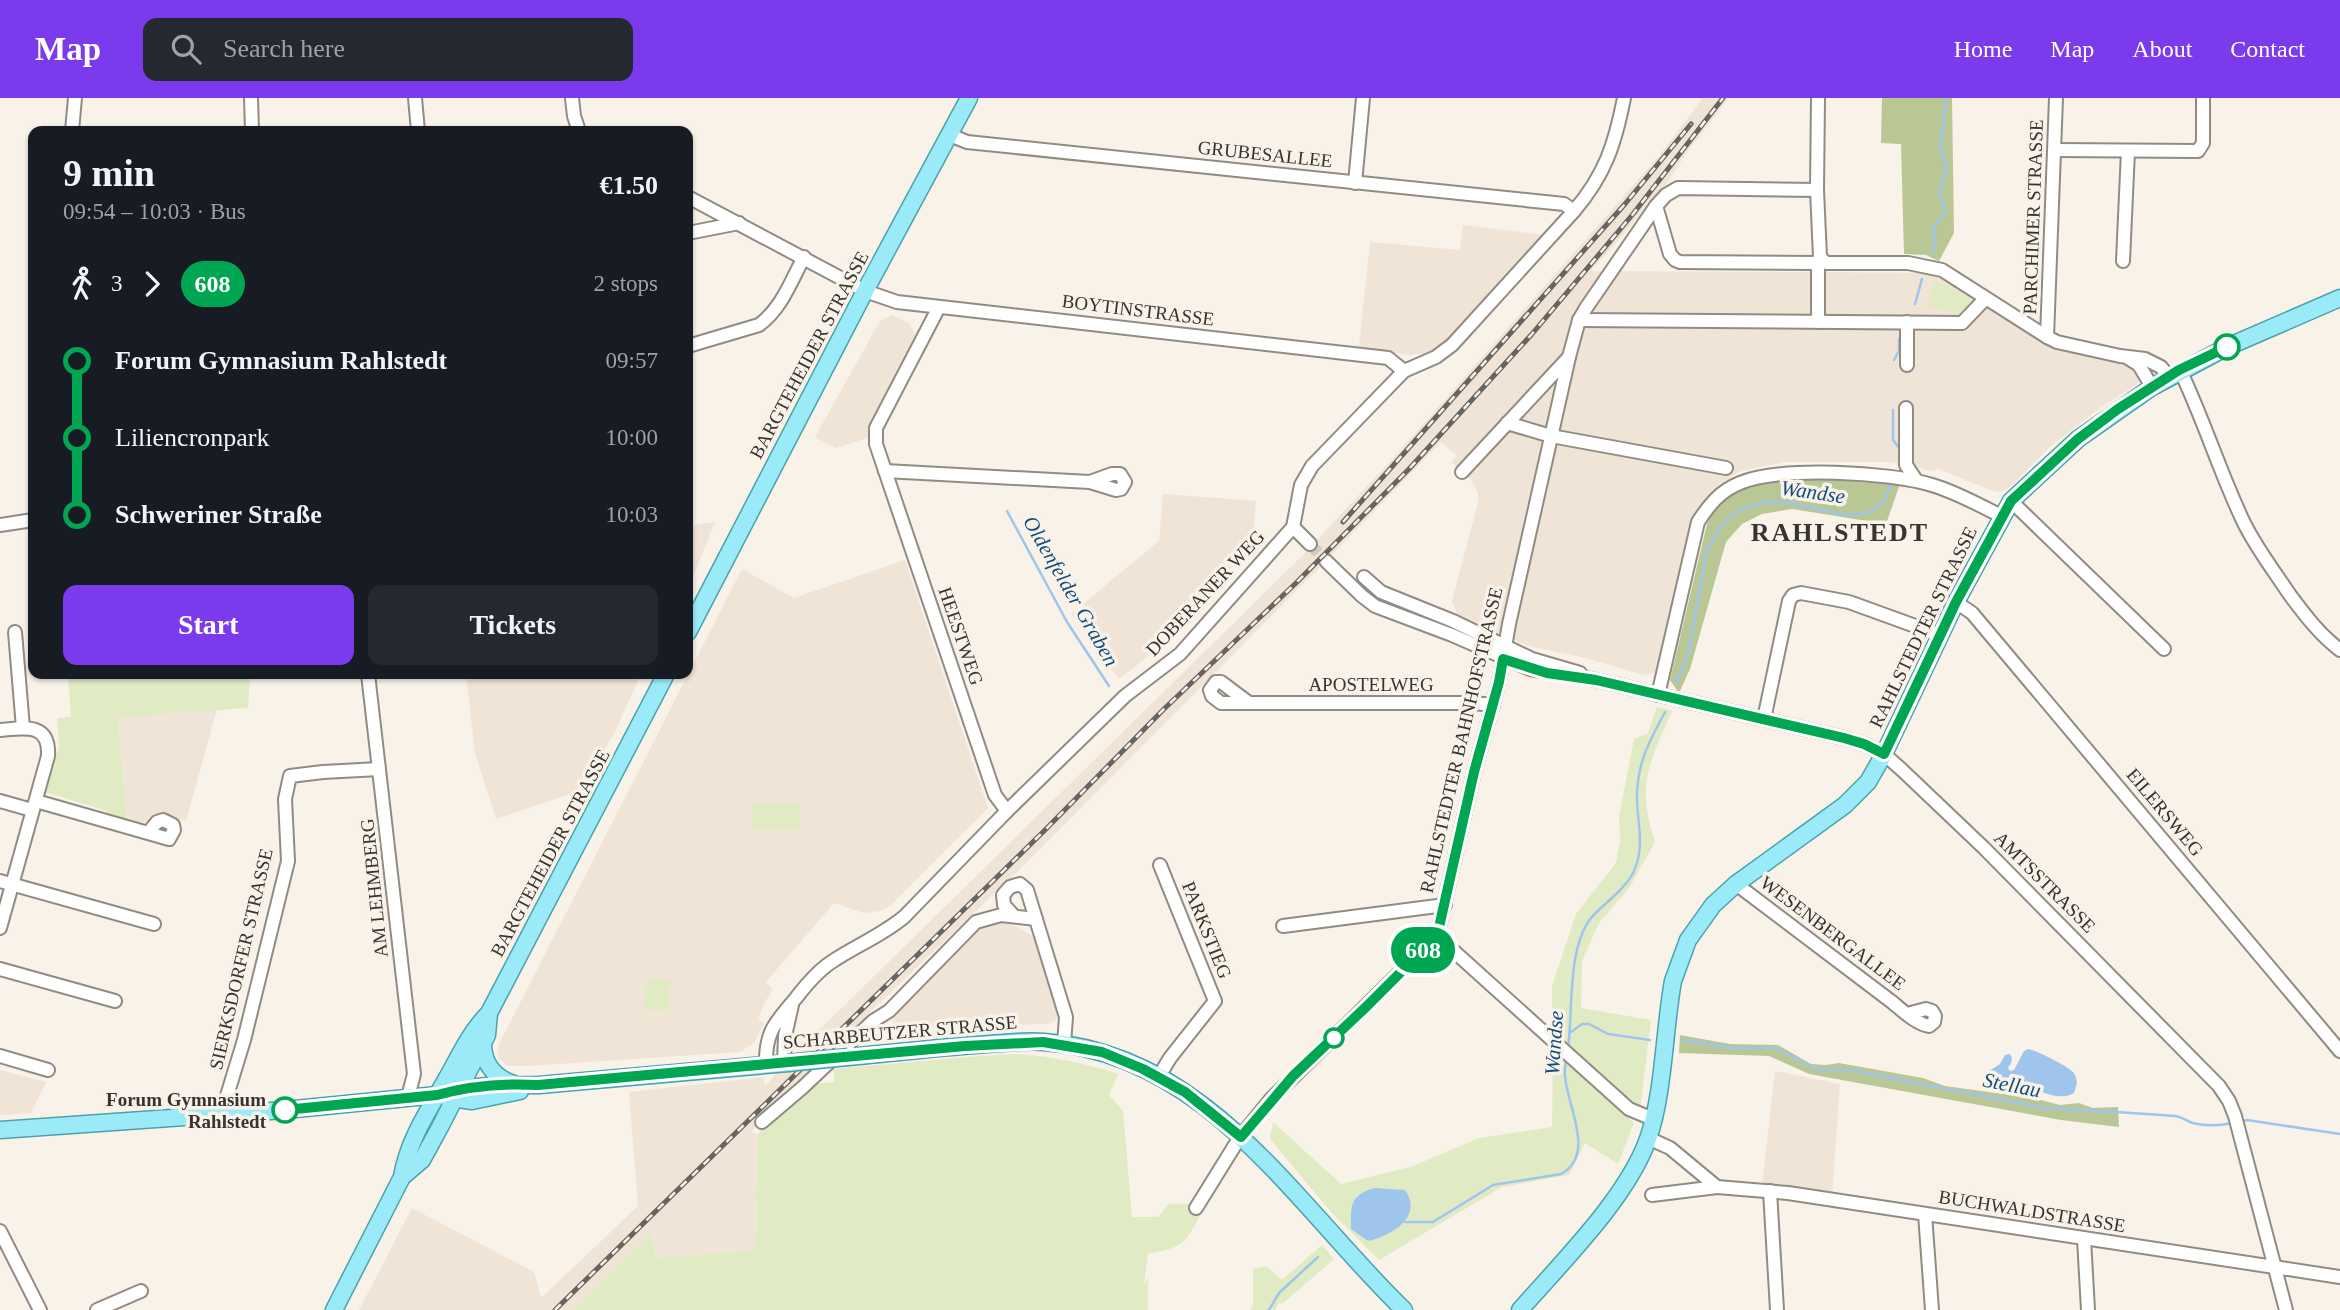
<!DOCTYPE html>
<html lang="en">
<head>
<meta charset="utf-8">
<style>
	:root { --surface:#171b24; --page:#242831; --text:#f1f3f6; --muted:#9ea1a6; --accent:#7c3aed }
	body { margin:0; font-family:Georgia,serif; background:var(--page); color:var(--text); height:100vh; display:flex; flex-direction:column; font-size:26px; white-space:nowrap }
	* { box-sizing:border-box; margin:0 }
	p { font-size:23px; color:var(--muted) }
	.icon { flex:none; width:38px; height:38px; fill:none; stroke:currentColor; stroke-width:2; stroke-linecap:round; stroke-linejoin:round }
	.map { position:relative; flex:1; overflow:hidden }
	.details { position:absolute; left:28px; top:28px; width:665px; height:553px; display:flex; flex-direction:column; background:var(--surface); border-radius:14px; box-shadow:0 2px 5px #0004 }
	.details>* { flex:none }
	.badge { padding:0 14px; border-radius:23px; font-size:24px; line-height:46px }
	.map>.badge { position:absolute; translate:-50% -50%; box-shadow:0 0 0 4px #fff }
	.legs { display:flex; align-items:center; gap:10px; height:77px; padding:0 35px; font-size:23px }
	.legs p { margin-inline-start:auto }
	.summary { display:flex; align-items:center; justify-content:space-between; height:119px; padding:0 35px }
	h1 { font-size:38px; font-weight:700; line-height:52px }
	.button { display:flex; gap:14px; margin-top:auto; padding:14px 35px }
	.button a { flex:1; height:80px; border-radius:14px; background:var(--accent); color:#fff; font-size:28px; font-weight:700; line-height:80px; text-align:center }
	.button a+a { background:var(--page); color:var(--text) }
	ul { padding:0 35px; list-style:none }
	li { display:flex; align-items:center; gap:24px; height:77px; font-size:26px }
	li i { display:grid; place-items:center; width:10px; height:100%; margin:0 9px; background:currentColor }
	li i::after { content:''; width:18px; height:18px; margin:-9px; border:5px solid; border-radius:50%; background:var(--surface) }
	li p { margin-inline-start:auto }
	li:first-child i { background:linear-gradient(#0000 50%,currentColor 0) }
	li:last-child i { background:linear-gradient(currentColor 50%,#0000 0) }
	header { display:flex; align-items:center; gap:42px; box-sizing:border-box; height:98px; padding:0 35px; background:var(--accent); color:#fff }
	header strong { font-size:33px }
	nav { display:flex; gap:38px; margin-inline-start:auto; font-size:24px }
	.search { width:490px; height:63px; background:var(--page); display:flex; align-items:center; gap:18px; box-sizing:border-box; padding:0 24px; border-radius:14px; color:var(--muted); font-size:26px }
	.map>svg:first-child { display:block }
	.built { fill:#efe4d5 }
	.green { fill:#e0ebc4 }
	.forest { fill:#b9c795 }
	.water { fill:#9fc5ec }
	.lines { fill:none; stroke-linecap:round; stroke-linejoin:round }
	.stream { stroke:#9fc5ec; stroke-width:2.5 }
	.minor-tunnel { stroke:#d1ccc4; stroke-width:12; stroke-dasharray:12 6; stroke-linecap:butt }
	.minor-casing { stroke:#918b84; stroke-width:16 }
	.major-casing { stroke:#4ba2ad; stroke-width:19 }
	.minor { stroke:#fff; stroke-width:12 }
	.major { stroke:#9aebf7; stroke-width:16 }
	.rail-casing { stroke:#686460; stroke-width:5 }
	.rail { stroke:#f8f2e9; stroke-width:2.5; stroke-dasharray:8; stroke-linecap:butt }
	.major-bridge-casing { stroke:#4ba2ad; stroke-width:19; stroke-linecap:butt }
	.major-bridge { stroke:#9aebf7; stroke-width:16 }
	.line-1-casing { stroke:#fff; stroke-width:16 }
	.line-1 { stroke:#00a651; stroke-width:10 }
	.stop-1-dot { fill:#fff; stroke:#00a651; stroke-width:3.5 }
	.labels { text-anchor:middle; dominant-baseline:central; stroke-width:7; stroke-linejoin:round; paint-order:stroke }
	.street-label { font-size:19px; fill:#363330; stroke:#f8f2e9 }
	.stop-label { font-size:19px; font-weight:bold; fill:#363330; stroke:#f8f2e9; text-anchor:end }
	.water-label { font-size:21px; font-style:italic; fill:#154c7d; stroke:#f8f2e9 }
	.district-label { font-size:26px; font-weight:bold; letter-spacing:2px; fill:#363330; stroke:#f8f2e9 }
</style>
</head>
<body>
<header>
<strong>Map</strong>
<div class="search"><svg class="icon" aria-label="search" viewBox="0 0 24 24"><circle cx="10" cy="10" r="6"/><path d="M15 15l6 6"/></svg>Search here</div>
<nav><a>Home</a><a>Map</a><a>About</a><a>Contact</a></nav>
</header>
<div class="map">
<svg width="2340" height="1212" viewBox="0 0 2340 1212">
	<rect width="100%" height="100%" fill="#f8f2e9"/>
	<!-- built -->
	<g class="built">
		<path d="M1703 0H1729L1687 54 1663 91 1591 173 1955 175 2042 236 2133 259 2142 280 2135 288 2101 309 2049 350 2010 389 2000 394 1990 392 1939 371 1930 373 1908 366 1887 364H1785L1741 373 1722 384 1709 397 1698 416 1661 570 1657 574 1644 577 1586 560 1528 548 1458 518 1452 503 1478 405V395L1471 381 1451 364 1457 358 1441 344 1318 471 1023 768 783 997 751 1034 758 1037 756 1153 654 1159 651 1136 573 1212H359L412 1110 534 1174 541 1200 638 1108 629 994 764 979 765 988 800 951 1302 458 1397 356 1659 58Z"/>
		<path d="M1463 127 1545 137 1447 246 1433 255 1409 257 1359 249 1370 144 1460 152Z"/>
		<path d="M892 217 909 225 915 237 872 320 868 340 835 350 815 339 880 223Z"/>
		<path d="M1163 396 1256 403 1253 440 1251 443 1240 442 1238 462 1169 542 1119 581 1071 516 1159 443Z"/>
		<path d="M715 424 692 481 688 489V428Z"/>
		<path d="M905 462 988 710 891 807 880 813 864 815 834 805 766 884 773 891 765 904 758 922 764 925 754 945 740 954 527 968H508L499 961 498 948 742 471 794 500Z"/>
		<path d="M466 576H641L614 636 579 693 496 721 475 655Z"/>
		<path d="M217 611 186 723 162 716 147 724 127 726 118 619Z"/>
		<path d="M1004 822 1033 838 1058 916 1056 922 1048 926 894 930 892 923 897 913 974 833 981 828Z"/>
		<path d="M0 972 46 984 31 1015 0 1017Z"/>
		<path d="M1775 973 1840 986 1832 1099 1762 1087Z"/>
	</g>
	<!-- green -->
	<g class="green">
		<path d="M1934 183 1949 188 1978 206 1965 219 1928 208Z"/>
		<path d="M68 576H250L248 610 118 619 127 726 106 720 107 713 45 694 59 647 57 620 71 619Z"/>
		<path d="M1657 609 1672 613C1649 666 1636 686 1655 744L1629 790 1599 825 1582 863 1581 910 1651 922 1640 1013 1552 933V888L1576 816 1616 765 1620 742 1619 719 1634 641 1648 635Z"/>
		<rect x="752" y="707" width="49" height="25"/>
		<path d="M646 881 669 882 668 912H645Z"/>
		<path d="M1553 952 1634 1025 1618 1066 1585 1045 1569 1077 1502 1089 1379 1162 1331 1114 1270 1041 1273 1024 1341 1086 1411 1069 1479 1040 1552 1029Z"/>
		<path d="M1019 956C1053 959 1085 965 1118 976L1109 997 1123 1013 1132 1119H1158L1169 1106 1207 1105C1188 1137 1190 1151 1148 1155L1144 1186 1148 1180V1212H573L651 1135 655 1159 756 1153 758 1037 763 1027 812 986 835 984 833 971 979 958Z"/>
		<path d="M1322 1147 1334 1161 1282 1206 1279 1205 1275 1212H1250L1253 1207V1171L1266 1168 1282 1182Z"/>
	</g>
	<!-- forest -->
	<g class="forest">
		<path d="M1882 0H1952L1954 135 1939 163 1926 157 1904 156 1901 46 1881 45Z"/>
		<path d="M1782 380 1901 383 1886 426 1792 411 1762 416 1742 426 1726 444 1690 571 1679 595 1670 582 1707 426 1713 414 1721 402 1741 390Z"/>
		<path d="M1680 937 1730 946 1778 947 1811 966 1826 967 1839 965 1923 980 1945 988 2033 1000 2060 1007 2079 1005 2093 1010 2118 1009 2119 1029 2061 1022 1809 976 1769 958 1679 955Z"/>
	</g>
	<!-- water -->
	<g class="water">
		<path d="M2028 951C2036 952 2067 968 2073 974 2076 978 2076 980 2077 985L2074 995C2058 1005 2034 990 2019 983L2006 988 1992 986 1989 973 2000 966 2005 957 2010 956C2014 962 2011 965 2008 970L2010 973 2014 972 2024 953Z"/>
		<path d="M1374 1090 1405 1092C1424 1119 1391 1138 1368 1143L1351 1131C1351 1108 1349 1098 1374 1090Z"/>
	</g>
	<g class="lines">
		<!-- stream -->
		<g class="stream">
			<path d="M1932 155 1935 143 1933 129 1946 114 1939 96 1947 67 1940 52 1946 0"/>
			<path d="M1915 206 1922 181"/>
			<path d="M1894 262 1899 253V241"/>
			<path d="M1893 312V342L1900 351"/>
			<path d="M1007 413 1067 524 1109 588"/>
			<path d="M1676 585 1688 557 1706 455 1719 431 1729 419 1744 410 1766 404H1785L1846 417 1871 414 1884 403 1890 388"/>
			<path d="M1571 934 1582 926H1589L1608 936 1650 942"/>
			<path d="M1682 942 1734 950H1776L1816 971 1855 973 2045 1010C2089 1012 2132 1015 2175 1018 2181 1019 2185 1021 2190 1024 2205 1029 2218 1028 2233 1025"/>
			<path d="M1568 951C1573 915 1567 850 1591 820 1604 805 1625 792 1634 773 1646 747 1636 721 1637 694 1639 660 1650 643 1665 614"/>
			<path d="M2240 1024 2247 1022 2340 1036"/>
			<path d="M1405 1124H1433L1493 1087 1561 1076C1597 1056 1566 1007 1565 977 1564 972 1566 966 1566 961"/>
			<path d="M1269 1212 1279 1195 1318 1159"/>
		</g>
		<!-- minor-tunnel -->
		<path class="minor-tunnel" d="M1310 446 1326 463"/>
		<defs>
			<g id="minor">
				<path d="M251 0 252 33"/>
				<path d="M415 0 418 33"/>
				<path d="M572 0 574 18 579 33"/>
				<path d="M1818 0 1817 92 1820 159"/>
				<path d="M72 33 75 0"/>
				<path d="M950 37 967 44 1564 106 1574 113"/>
				<path d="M2056 52 2198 53 2203 45V0"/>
				<path d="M1355 85 1363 0"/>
				<path d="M688 99 865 193 897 204 1388 260 1404 273"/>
				<path d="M1656 108 1670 156 1675 162 1680 164 1818 165 1820 159"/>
				<path d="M688 135 739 125"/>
				<path d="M1820 159 1826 165H1908L1942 172 2047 239 2057 244 2120 258 2145 261 2161 269 2169 279"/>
				<path d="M2123 163 2128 53"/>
				<path d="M939 209 876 330V346L995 697 1007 713"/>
				<path d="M1579 222 1962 225 1985 201"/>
				<path d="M1818 224V165"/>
				<path d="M2047 239 2056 0"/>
				<path d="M688 248 759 227C782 210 791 183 804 159"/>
				<path d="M2128 260 2139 267 2152 289"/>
				<path d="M1907 267V224"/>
				<path d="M2180 272C2204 322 2220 375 2244 425 2257 451 2274 473 2290 497 2305 517 2320 537 2340 552"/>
				<path d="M1906 310V367L1916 382"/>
				<path d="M1507 325 1551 338 1726 370"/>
				<path d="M885 373 1090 384 1116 392 1121 391 1125 384 1120 376H1112L1090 384"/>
				<path d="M1462 374 1569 259"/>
				<path d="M2011 403 2164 551"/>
				<path d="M0 427 33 422"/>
				<path d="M1293 429 1310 446"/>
				<path d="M1326 463 1362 498 1375 508 1452 537 1530 571 1596 582 1844 640 1864 646 1884 656 1902 672 1984 750 2219 988 2229 1003 2235 1018 2286 1212"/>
				<path d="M1364 479 1381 494 1453 523 1532 561 1580 575"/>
				<path d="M1956 504 1972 515 2340 953"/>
				<path d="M15 534 23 630"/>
				<path d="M368 576 414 976 408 999"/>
				<path d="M1658 597 1698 424C1709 407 1720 393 1740 385 1780 368 1890 374 1932 387 1956 394 1979 407 2001 418"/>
				<path d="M1249 605 1221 584H1216L1210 592 1212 598 1221 605H1473L1493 607"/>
				<path d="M1764 621 1789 503 1793 497 1801 495 1849 504 1940 537"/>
				<path d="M0 632C24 630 50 624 48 658L0 830"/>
				<path d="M0 703 32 712"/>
				<path d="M36 703 169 741 174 732 173 727 163 722 157 724 148 735"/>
				<path d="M0 783 154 826"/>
				<path d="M1736 786 1892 904C1903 913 1915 925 1929 928L1934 924 1935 918 1932 913 1926 911 1907 916"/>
				<path d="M1013 817 1004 807 1003 797 1010 789 1020 786 1027 792 1066 919 1064 946"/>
				<path d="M1283 828 1445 807"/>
				<path d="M1437 838 1629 1011 1653 1021"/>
				<path d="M0 871 115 903"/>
				<path d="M0 958 48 972"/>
				<path d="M784 965 785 938 792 907"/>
				<path d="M766 967C765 933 776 924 796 900 806 887 817 874 830 865 855 848 881 838 904 819L1007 713 1125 598 1180 556 1293 429 1301 387 1312 368 1404 273 1436 259 1452 247 1574 113C1605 77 1615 46 1624 0"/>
				<path d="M1159 978 1170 960 1215 903 1160 767"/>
				<path d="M222 1014 244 942 288 763 285 701 290 678 323 674 379 671"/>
				<path d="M762 1024 802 990 873 923 889 913 976 824 1001 817 1036 821"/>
				<path d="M1648 1040 1670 1050 1717 1089 1788 1095 2340 1179"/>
				<path d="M1770 1093 1777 1212"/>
				<path d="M1652 1097 1717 1089"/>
				<path d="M1196 1110 1240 1039 1271 1001 1437 838 1474 674 1499 584 1509 526 1569 259 1579 222 1586 210 1656 108 1666 97 1678 90 1817 92"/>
				<path d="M1925 1116 1932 1212"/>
				<path d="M0 1133 40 1212"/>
				<path d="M2084 1141 2088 1212"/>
				<path d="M97 1212 141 1193"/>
			</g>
			<g id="major">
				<path d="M688 534 865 193 969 0"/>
				<path d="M483 945C483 966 495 980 514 986"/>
				<path d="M848 959C891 955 933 950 975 947 998 946 1021 942 1044 944 1208 955 1297 1109 1404 1212"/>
				<path d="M446 999 472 1003 520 993"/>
				<path d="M0 1032 285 1012 437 997 460 991 487 988 539 987 788 965"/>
				<path d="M402 1079 422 1062 440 1029 487 937 489 915"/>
				<path d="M334 1212 402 1079C408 1042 429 1012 447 980 460 957 470 934 489 915L666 576"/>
				<path d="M1520 1212C1562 1164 1627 1100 1648 1041 1664 995 1664 932 1673 883L1688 842 1713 807 1736 786 1845 707 1868 684 1884 656 1956 504 2011 403 2078 341 2152 289 2227 249 2340 200"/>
			</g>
		</defs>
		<!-- minor casing -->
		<use href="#minor" class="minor-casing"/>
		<!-- major casing -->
		<use href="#major" class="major-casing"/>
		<!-- minor -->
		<use href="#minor" class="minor"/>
		<!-- major -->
		<use href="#major" class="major"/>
		<defs>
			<g id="rail">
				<path d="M1343 424 1625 106 1691 26"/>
				<path d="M555 1212 1046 731 1164 611 1296 485 1409 371 1532 236 1633 116 1723 0"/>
			</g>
		</defs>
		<!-- rail casing -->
		<use href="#rail" class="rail-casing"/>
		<!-- rail -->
		<use href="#rail" class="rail"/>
		<defs>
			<path id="major-bridge" d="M788 965 848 959"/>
		</defs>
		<!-- major-bridge casing -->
		<use href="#major-bridge" class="major-bridge-casing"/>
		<!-- major-bridge -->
		<use href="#major-bridge" class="major-bridge"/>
	</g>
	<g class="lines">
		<defs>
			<path id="line-1" d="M285 1012 437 997C470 988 504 985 538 987L965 948 1043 944 1102 954 1143 971 1185 994 1241 1039 1293 978 1366 909 1437 838 1474 674 1499 584 1503 561 1547 575 1596 582 1844 640 1864 646 1884 656 1956 504 2011 403 2078 341 2118 311 2179 272 2227 249"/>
		</defs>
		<!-- line-1 casing -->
		<use href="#line-1" class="line-1-casing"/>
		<!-- line-1 -->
		<use href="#line-1" class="line-1"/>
	</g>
	<!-- markers -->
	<g class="stop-1-dot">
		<circle cx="2227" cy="249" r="12"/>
		<circle cx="1334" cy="940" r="9"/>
		<circle cx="285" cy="1012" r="12"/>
	</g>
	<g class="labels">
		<!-- street labels -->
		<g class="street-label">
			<text transform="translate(1265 56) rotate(6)">GRUBESALLEE</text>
			<text transform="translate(2033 119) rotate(-88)">PARCHIMER STRASSE</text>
			<text transform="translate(1138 212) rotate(7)">BOYTINSTRASSE</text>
			<text transform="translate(809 257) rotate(-62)">BARGTEHEIDER STRASSE</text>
			<text transform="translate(1205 495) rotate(-47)">DOBERANER WEG</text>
			<text transform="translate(1923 529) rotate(-64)">RAHLSTEDTER STRASSE</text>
			<text transform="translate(961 538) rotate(71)">HEESTWEG</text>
			<text x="1371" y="586">APOSTELWEG</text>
			<text transform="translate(1461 642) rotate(-77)">RAHLSTEDTER BAHNHOFSTRASSE</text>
			<text transform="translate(2165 714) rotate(50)">EILERSWEG</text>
			<text transform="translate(550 755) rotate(-62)">BARGTEHEIDER STRASSE</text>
			<text transform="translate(2045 784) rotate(45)">AMTSSTRASSE</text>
			<text transform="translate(374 790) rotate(-96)">AM LEHMBERG</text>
			<text transform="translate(1207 832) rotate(68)">PARKSTIEG</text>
			<text transform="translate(1833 835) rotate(37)">WESENBERGALLEE</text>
			<text transform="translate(241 861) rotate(-77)">SIERKSDORFER STRASSE</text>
			<text transform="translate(900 934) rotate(-5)">SCHARBEUTZER STRASSE</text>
			<text transform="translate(2032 1113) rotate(9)">BUCHWALDSTRASSE</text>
		</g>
		<!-- stop labels -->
		<g class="stop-label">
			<text x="266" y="1001">Forum Gymnasium<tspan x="266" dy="22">Rahlstedt</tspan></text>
		</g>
		<!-- water labels -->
		<g class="water-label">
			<text transform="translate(1813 394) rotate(8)">Wandse</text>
			<text transform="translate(1071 493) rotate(60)">Oldenfelder Graben</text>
			<text transform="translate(1554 945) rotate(-86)">Wandse</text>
			<text transform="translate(2012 987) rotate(11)">Stellau</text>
		</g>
		<!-- district labels -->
		<g class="district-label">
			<text x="1840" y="434">RAHLSTEDT</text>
		</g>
	</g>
</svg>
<b class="badge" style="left:1423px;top:852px;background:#00a651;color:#fff">608</b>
<section class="details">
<div class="summary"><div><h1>9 min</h1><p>09:54 – 10:03 · Bus</p></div><b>€1.50</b></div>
<div class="legs"><svg class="icon" aria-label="walk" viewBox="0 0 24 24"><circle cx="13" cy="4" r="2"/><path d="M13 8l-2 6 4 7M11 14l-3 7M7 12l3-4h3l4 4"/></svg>3<svg class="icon" aria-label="forward" viewBox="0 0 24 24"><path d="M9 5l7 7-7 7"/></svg><b class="badge" style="background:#00a651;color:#fff">608</b><p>2 stops</p></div>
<ul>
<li><i style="color:#00a651"></i><b>Forum Gymnasium Rahlstedt</b><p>09:57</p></li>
<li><i style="color:#00a651"></i><span>Liliencronpark</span><p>10:00</p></li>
<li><i style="color:#00a651"></i><b>Schweriner Straße</b><p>10:03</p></li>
</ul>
<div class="button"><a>Start</a><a>Tickets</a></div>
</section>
</div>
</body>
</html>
